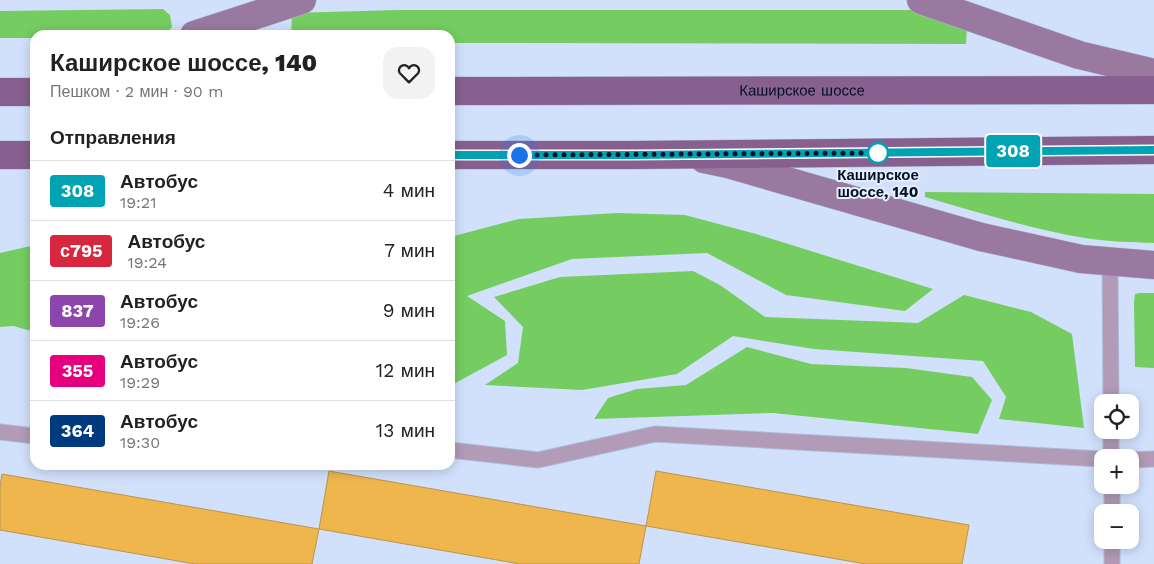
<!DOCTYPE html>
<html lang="ru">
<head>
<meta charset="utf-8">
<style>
	:root { --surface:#fff; --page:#f2f2f2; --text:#222; --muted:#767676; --line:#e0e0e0 }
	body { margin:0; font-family:"Work Sans",sans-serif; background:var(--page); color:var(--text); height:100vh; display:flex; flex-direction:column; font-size:19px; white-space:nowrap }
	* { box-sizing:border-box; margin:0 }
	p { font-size:16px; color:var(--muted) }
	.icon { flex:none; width:28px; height:28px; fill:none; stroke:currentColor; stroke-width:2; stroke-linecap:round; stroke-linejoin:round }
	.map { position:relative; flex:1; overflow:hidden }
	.details { position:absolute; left:30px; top:30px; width:425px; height:440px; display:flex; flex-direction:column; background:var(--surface); border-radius:15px; box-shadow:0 2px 12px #0003 }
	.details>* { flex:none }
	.badge { padding:0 10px; border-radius:4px; font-size:18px; line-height:32px }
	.controls { position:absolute; left:1094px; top:394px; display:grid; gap:10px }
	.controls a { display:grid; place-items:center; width:45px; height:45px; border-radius:10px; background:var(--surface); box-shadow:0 2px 12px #0003; font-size:25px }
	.you { position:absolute; width:25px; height:25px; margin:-12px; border:4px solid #fff; border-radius:50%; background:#1a73e8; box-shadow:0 0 0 8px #1a73e833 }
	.map>.badge { position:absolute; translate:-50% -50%; box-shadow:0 0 0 2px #fff }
	h2 { padding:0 20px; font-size:19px; line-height:45px }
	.round { display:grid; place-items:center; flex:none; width:52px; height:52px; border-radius:15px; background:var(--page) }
	.head { display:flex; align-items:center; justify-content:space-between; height:85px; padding:0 20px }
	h1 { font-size:24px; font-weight:800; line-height:38px }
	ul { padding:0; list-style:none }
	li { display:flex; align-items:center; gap:15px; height:60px; padding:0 20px; border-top:1px solid var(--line) }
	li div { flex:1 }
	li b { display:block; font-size:19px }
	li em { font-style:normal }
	li .badge { min-width:55px; font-weight:700; text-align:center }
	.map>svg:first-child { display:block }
	.green { fill:#75cd61 }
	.building { fill:#efb64e; stroke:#bb934c }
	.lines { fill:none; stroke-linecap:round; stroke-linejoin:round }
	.lane-casing { stroke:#acbbd6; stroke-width:17 }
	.secondary-casing { stroke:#acbbd6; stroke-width:29 }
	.primary-casing { stroke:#acbbd6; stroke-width:29 }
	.lane { stroke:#b19bb6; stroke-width:15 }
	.secondary { stroke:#9979a0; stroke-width:28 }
	.primary { stroke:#876090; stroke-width:28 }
	.line-casing { stroke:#fff; stroke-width:11 }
	.line { stroke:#00a3b4; stroke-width:8 }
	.walk { stroke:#041027; stroke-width:5; stroke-dasharray:0 9 }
	.stop-dot { fill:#fff; stroke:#00a3b4; stroke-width:2.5 }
	.labels { text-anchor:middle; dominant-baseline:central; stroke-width:4; stroke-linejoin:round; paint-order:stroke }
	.street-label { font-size:15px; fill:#041027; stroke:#e6eefc }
	.stop-label { font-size:15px; font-weight:bold; fill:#041027; stroke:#e6eefc }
</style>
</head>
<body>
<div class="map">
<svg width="1154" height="564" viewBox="0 0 1154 564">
	<rect width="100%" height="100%" fill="#d1e1fc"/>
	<!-- green -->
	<g class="green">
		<path d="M163 9 170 15 172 27 167 32 141 35H35V38H0V11Z"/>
		<path d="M397 10H921L967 24 966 44 450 43V35H291L292 13Z"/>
		<path d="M925 192 1154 194V243C1131 242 1108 242 1085 238 1031 229 977 212 925 197Z"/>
		<path d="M617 213 685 215 756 234 933 289 905 311 786 295 707 253 572 259 467 296 505 321 507 355 450 386V237L519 219Z"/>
		<path d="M35 245V332L13 326 0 327V253Z"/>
		<path d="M693 271 720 285 765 317 918 323 964 295 1031 312 1072 334 1084 428 999 419 1006 397 983 361 814 349 733 336 677 374 582 390 485 385 518 363 523 327 494 297 560 277Z"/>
		<path d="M1139 293H1154V368L1135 367 1134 302 1135 294Z"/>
		<path d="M747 347 811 364 906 368 972 377 992 400 978 434 773 413 594 419 608 398 637 389 686 385Z"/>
	</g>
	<!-- building -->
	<g class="building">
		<path d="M329 471 646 526 639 564H520L319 529Z"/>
		<path d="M656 471 969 525 962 564H866L646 526Z"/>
		<path d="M2 474 319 529 312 564H195L0 530V486Z"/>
	</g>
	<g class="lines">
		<defs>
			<g id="lane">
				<path d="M1110 262 1111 402"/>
				<path d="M1111 430V458"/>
				<path d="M0 432 35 436"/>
				<path d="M450 450 538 460 655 434 1102 459"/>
				<path d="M1130 460 1154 459"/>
				<path d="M1112 485V512"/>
				<path d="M1112 540V564"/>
			</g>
			<g id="secondary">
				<path d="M921 0 1079 55 1154 73"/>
				<path d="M194 35 302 0"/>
				<path d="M704 159 728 164 981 237 1081 259 1154 265"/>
			</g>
			<g id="primary">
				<path id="s1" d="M450 91 1154 90"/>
				<path d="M0 92H35"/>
				<path d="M0 155H35"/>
				<path d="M450 155H634L1154 150"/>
			</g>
		</defs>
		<!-- lane casing -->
		<use href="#lane" class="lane-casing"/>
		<!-- secondary casing -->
		<use href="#secondary" class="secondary-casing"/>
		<!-- primary casing -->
		<use href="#primary" class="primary-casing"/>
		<!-- lane -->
		<use href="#lane" class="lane"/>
		<!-- secondary -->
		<use href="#secondary" class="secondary"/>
		<!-- primary -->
		<use href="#primary" class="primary"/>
	</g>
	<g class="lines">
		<defs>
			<path id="line" d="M450 155H634L1154 150"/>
		</defs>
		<!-- line casing -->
		<use href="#line" class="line-casing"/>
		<!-- line -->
		<use href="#line" class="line"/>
		<!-- walk -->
		<path class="walk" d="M519 155 878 153"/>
	</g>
	<!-- markers -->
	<circle class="stop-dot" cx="878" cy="153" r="10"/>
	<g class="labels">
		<!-- street labels -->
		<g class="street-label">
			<text stroke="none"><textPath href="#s1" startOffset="352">Каширское шоссе</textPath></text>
		</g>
		<!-- stop labels -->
		<g class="stop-label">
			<text x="878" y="175">Каширское<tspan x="878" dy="17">шоссе, 140</tspan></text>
		</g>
	</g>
</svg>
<div class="controls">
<a><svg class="icon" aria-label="locate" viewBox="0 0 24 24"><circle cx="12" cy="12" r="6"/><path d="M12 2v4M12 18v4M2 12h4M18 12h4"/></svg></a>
<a>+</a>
<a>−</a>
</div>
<div class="you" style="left:519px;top:155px"></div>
<b class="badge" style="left:1013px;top:151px;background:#00a3b4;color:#fff">308</b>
<section class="details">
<div class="head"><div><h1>Каширское шоссе, 140</h1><p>Пешком · 2 мин · 90 m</p></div><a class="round"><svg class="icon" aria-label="heart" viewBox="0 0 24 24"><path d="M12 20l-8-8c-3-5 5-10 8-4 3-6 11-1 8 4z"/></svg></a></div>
<h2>Отправления</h2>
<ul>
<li><span class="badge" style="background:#00a3b4;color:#fff">308</span><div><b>Автобус</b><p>19:21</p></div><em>4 мин</em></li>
<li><span class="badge" style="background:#d7263d;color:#fff">с795</span><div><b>Автобус</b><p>19:24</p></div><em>7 мин</em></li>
<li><span class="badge" style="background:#8e44ad;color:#fff">837</span><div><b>Автобус</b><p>19:26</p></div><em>9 мин</em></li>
<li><span class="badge" style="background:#e6007e;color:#fff">355</span><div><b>Автобус</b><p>19:29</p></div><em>12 мин</em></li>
<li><span class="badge" style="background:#003b80;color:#fff">364</span><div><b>Автобус</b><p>19:30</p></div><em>13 мин</em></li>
</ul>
</section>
</div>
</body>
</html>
